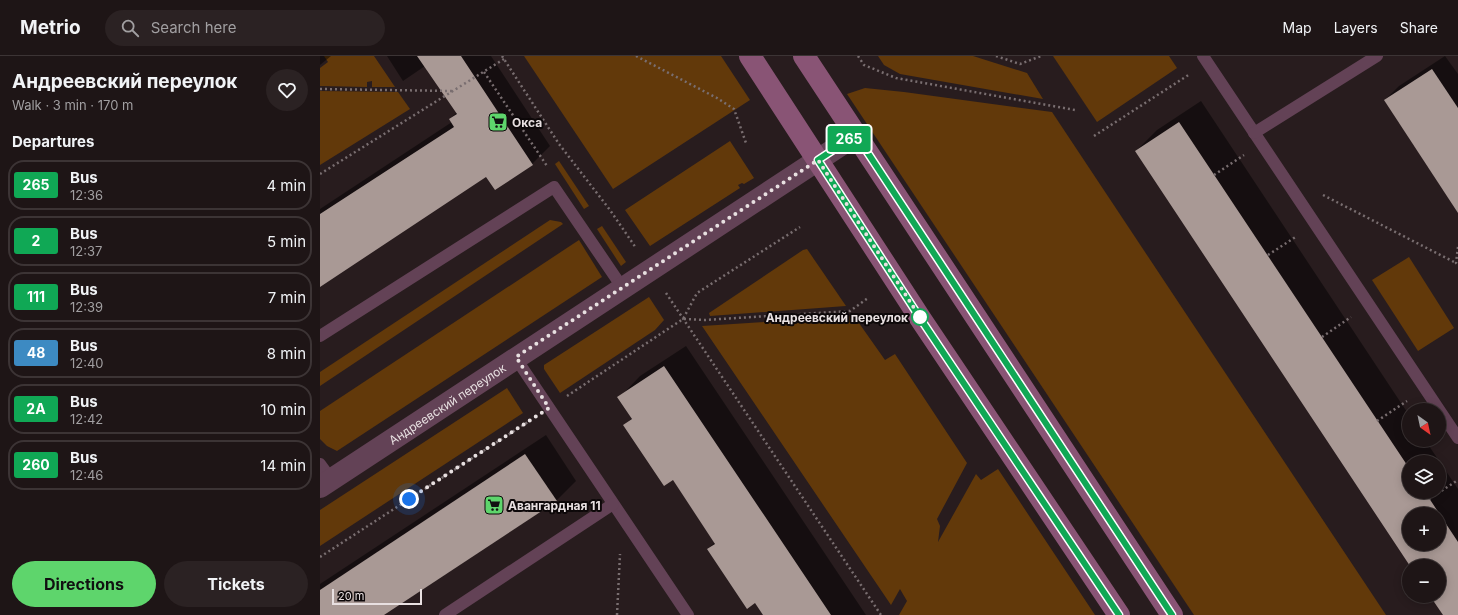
<!DOCTYPE html>
<html lang="en">
<head>
<meta charset="utf-8">
<style>
	:root { --surface:#1e1516; --page:#2b2223; --text:#f1f3f6; --muted:#a19fa1; --line:#3c3435; --accent:#5ed56c }
	body { margin:0; font-family:Inter,sans-serif; background:var(--page); color:var(--text); height:100vh; display:flex; flex-direction:column; font-size:15px; white-space:nowrap }
	* { box-sizing:border-box; margin:0 }
	p { font-size:13px; color:var(--muted) }
	.icon { flex:none; width:22px; height:22px; fill:none; stroke:currentColor; stroke-width:2; stroke-linecap:round; stroke-linejoin:round }
	.map { position:relative; flex:1; overflow:hidden }
	.details { display:flex; flex-direction:column; background:var(--surface); width:320px }
	.details>* { flex:none }
	.badge { padding:0 8px; border-radius:3px; font-size:14px; line-height:26px }
	.needle { width:26px; rotate:147deg }
	.controls { position:absolute; left:1082px; top:347px; display:grid; gap:8px }
	.controls a { display:grid; place-items:center; width:44px; height:44px; border-radius:50%; background:var(--surface); box-shadow:0 2px 10px #0003,0 0 0 1px var(--line); font-size:20px }
	.scale { position:absolute; left:12px; bottom:10px; width:90px; box-sizing:border-box; padding-left:4px; border:2px solid #e8e0e1; border-top:0; font-size:11px; line-height:14px; white-space:nowrap; color:#e8e0e1; -webkit-text-stroke:3px #0d0809; paint-order:stroke }
	.you { position:absolute; width:20px; height:20px; margin:-10px; border:3px solid #fff; border-radius:50%; background:#1a73e8; box-shadow:0 0 0 6px #1a73e833 }
	.map>.badge { position:absolute; translate:-50% -50%; box-shadow:0 0 0 2px #fff }
	h2 { padding:0 12px; font-size:15px; line-height:36px }
	.round { display:grid; place-items:center; flex:none; width:42px; height:42px; border-radius:21px; background:var(--page) }
	.headline { display:flex; align-items:center; justify-content:space-between; height:68px; padding:0 12px }
	h1 { font-size:19px; font-weight:700; line-height:30px }
	.primary-button { display:flex; gap:8px; margin-top:auto; padding:8px 12px }
	.primary-button a { flex:1; height:46px; border-radius:24px; background:var(--accent); color:#111; font-size:16px; font-weight:700; line-height:46px; text-align:center }
	.primary-button a+a { background:var(--page); color:var(--text) }
	ul { padding:0; list-style:none }
	li { display:flex; align-items:center; gap:12px; height:50px; margin:0 8px 6px; padding:0 4px; border:2px solid var(--line); border-radius:16px }
	li div { flex:1 }
	li b { display:block; font-size:15px }
	li em { font-style:normal }
	li .badge { min-width:44px; font-weight:700; text-align:center }
	header { display:flex; align-items:center; gap:24px; box-sizing:border-box; height:56px; padding:0 20px; background:var(--surface); border-bottom:1px solid var(--line) }
	header strong { font-size:19px }
	nav { display:flex; gap:22px; margin-inline-start:auto; font-size:14px }
	.search { width:280px; height:36px; background:var(--page); display:flex; align-items:center; gap:10px; box-sizing:border-box; padding:0 14px; border-radius:22px; color:var(--muted); font-size:15px }
	main { display:flex; flex:1; min-height:0 }
	.map>svg:first-child { display:block }
	.green { fill:#62390a }
	.shadow { fill:#0007; fill-rule:evenodd }
	.building { fill:#a99995; fill-rule:evenodd }
	.lines { fill:none; stroke-linecap:round; stroke-linejoin:round }
	.path { stroke:#796e70; stroke-width:2.5; stroke-dasharray:2 3; stroke-linecap:butt }
	.service { stroke:#634256; stroke-width:12 }
	.minor { stroke:#634256; stroke-width:22 }
	.secondary { stroke:#895475; stroke-width:22 }
	.line-casing { stroke:#fff; stroke-width:9 }
	.line { stroke:#10a855; stroke-width:6 }
	.walk { stroke:#e8e0e1; stroke-width:4; stroke-dasharray:0 7.2 }
	.stop-dot { fill:#fff; stroke:#10a855; stroke-width:2 }
	.labels { text-anchor:middle; dominant-baseline:central; stroke-width:4; stroke-linejoin:round; paint-order:stroke }
	.poi-label { font-size:12px; font-weight:bold; fill:#e8e0e1; stroke:#0d0809; text-anchor:start }
	.stop-label { font-size:12px; font-weight:bold; fill:#e8e0e1; stroke:#0d0809; text-anchor:end }
	.street-label { font-size:12px; fill:#e8e0e1; stroke:#0d0809 }
</style>
</head>
<body>
<header>
<strong>Metrio</strong>
<div class="search"><svg class="icon" aria-label="search" viewBox="0 0 24 24"><circle cx="10" cy="10" r="6"/><path d="M15 15l6 6"/></svg>Search here</div>
<nav><a>Map</a><a>Layers</a><a>Share</a></nav>
</header>
<main>
<section class="details">
<div class="headline"><div><h1>Андреевский переулок</h1><p>Walk · 3 min · 170 m</p></div><a class="round"><svg class="icon" aria-label="heart" viewBox="0 0 24 24"><path d="M12 20l-8-8c-3-5 5-10 8-4 3-6 11-1 8 4z"/></svg></a></div>
<h2>Departures</h2>
<ul>
<li><span class="badge" style="background:#10a855;color:#fff">265</span><div><b>Bus</b><p>12:36</p></div><em>4 min</em></li>
<li><span class="badge" style="background:#10a855;color:#fff">2</span><div><b>Bus</b><p>12:37</p></div><em>5 min</em></li>
<li><span class="badge" style="background:#10a855;color:#fff">111</span><div><b>Bus</b><p>12:39</p></div><em>7 min</em></li>
<li><span class="badge" style="background:#3d8ac2;color:#fff">48</span><div><b>Bus</b><p>12:40</p></div><em>8 min</em></li>
<li><span class="badge" style="background:#10a855;color:#fff">2А</span><div><b>Bus</b><p>12:42</p></div><em>10 min</em></li>
<li><span class="badge" style="background:#10a855;color:#fff">260</span><div><b>Bus</b><p>12:46</p></div><em>14 min</em></li>
</ul>
<div class="primary-button"><a>Directions</a><a>Tickets</a></div>
</section>
<div class="map">
<svg width="1138" height="559" viewBox="0 0 1138 559">
	<rect width="100%" height="100%" fill="#281c1e"/>
	<!-- green -->
	<g class="green">
		<path d="M4 0H54L75 31H52V25L47 26V31L0 30V12L8 6Z"/>
		<path d="M204 0H401L430 44 293 133Z"/>
		<path d="M558 0H653L707 17 723 43 580 18 564 9Z"/>
		<path d="M733 0H849L857 12 777 66Z"/>
		<path d="M545 32 584 36 732 56 1066 559H874L527 38Z"/>
		<path d="M0 35 78 36 90 53 0 109Z"/>
		<path d="M410 85 434 122 424 128 422 127 418 129 420 132 330 190 305 154Z"/>
		<path d="M239 105 269 150 264 153 235 108Z"/>
		<path d="M230 164 241 166 243 168 0 330V316Z"/>
		<path d="M282 170 306 206 301 210 277 173Z"/>
		<path d="M259 184 282 221 17 395 7 390 0 383V355Z"/>
		<path d="M487 193 526 250 390 260 389 257 483 194Z"/>
		<path d="M1089 201 1134 272 1098 295 1052 224Z"/>
		<path d="M329 241 344 264 335 274 240 337 224 313V309Z"/>
		<path d="M534 260 565 304 575 298 647 407 617 463 620 470 618 486 656 418 661 424 678 413 775 559H579L587 545 580 533 571 549 382 270Z"/>
		<path d="M187 332 203 357 0 490V454Z"/>
	</g>
	<!-- shadow -->
	<g class="shadow">
		<path d="M0 0H11L0 9Z"/>
		<path d="M67 0H171L230 90 212 108 175 132 166 120 0 229V153L132 66 130 63 137 56 105 10 83 25Z"/>
		<path d="M1125 0 1138 18V145L1065 44 1079 30Z"/>
		<path d="M881 45 1089 359V384H1105L1138 433V559H1124L1111 540H1119V510H1091L816 95 837 74ZM1089 406H1119V436H1089ZM1089 458H1119V488H1089Z"/>
		<path d="M366 290 546 559H444L436 546 388 493 395 486 353 423 304 370 312 362 299 342 320 320Z"/>
		<path d="M226 379 256 425 236 445 62 559H0V528Z"/>
	</g>
	<!-- building -->
	<g class="building">
		<path d="M97 0H141L213 109 175 134 166 121 0 231V158L134 71 129 63 137 58Z"/>
		<path d="M1112 13 1138 52V157L1064 44Z"/>
		<path d="M859 66 1089 412V436H1105L1138 486V559H1123L1110 540H1119V510H1090L815 95ZM1089 458H1119V488H1089Z"/>
		<path d="M344 310 511 559H443L435 547 427 553 387 493 395 488 353 424 344 430 303 369 312 363 297 341Z"/>
		<path d="M205 398 237 445 64 559H0V534Z"/>
	</g>
	<g class="lines">
		<!-- path -->
		<g class="path">
			<path d="M182 0 239 88 290 154 316 192"/>
			<path d="M316 0 397 42 414 53 426 87"/>
			<path d="M538 0 544 9 576 22 755 54"/>
			<path d="M676 0 700 8 721 0"/>
			<path d="M164 16 227 110"/>
			<path d="M0 33 132 35"/>
			<path d="M774 80 870 18"/>
			<path d="M0 118 184 3"/>
			<path d="M894 119 924 99"/>
			<path d="M1003 139 1136 207"/>
			<path d="M1138 191 1136 207 1138 209"/>
			<path d="M948 199 977 180"/>
			<path d="M346 237 561 559"/>
			<path d="M364 263 384 264 530 255 548 242"/>
			<path d="M1002 281 1031 261"/>
			<path d="M247 340 363 263 377 237 480 171"/>
			<path d="M1057 365 1087 345"/>
			<path d="M1109 443 1138 424"/>
			<path d="M0 501 211 364"/>
			<path d="M297 559 300 498"/>
		</g>
		<!-- service -->
		<g class="service">
			<path d="M883 0 1138 382"/>
			<path d="M934 77 1057 0"/>
			<path d="M0 280 234 131 302 231"/>
			<path d="M195 301 368 559"/>
			<path d="M0 408 11 423"/>
			<path d="M125 559 293 448"/>
		</g>
		<!-- minor -->
		<path class="minor" id="s1" d="M0 431 536 79"/>
		<!-- secondary -->
		<g class="secondary">
			<path d="M430 0 600 262 799 559"/>
			<path d="M484 0 852 559"/>
		</g>
	</g>
	<g class="lines">
		<defs>
			<path id="line" d="M799 559 600 262 498 104 536 79 852 559"/>
		</defs>
		<!-- line casing -->
		<use href="#line" class="line-casing"/>
		<!-- line -->
		<use href="#line" class="line"/>
		<!-- walk -->
		<path class="walk" d="M89 443 229 352 196 301 498 104 600 261"/>
	</g>
	<!-- icons -->
	<defs>
		<symbol id="supermarket-square" viewBox="-11 -11 22 22"><rect x="-9" y="-9" width="18" height="18" rx="4" fill="#5ed56c" stroke="#0d0809"/><path d="M-6-5.5h2.5l.6 2H6L4.5 2H-2.5L-4.4-4H-6ZM-1.5 3.2a1.3 1.3 0 1 0 .1 0ZM3 3.2a1.3 1.3 0 1 0 .1 0Z" fill="#111"/></symbol>
	</defs>
	<g fill-rule="evenodd">
		<use href="#supermarket-square" x="167" y="55" width="22" height="22"/>
		<use href="#supermarket-square" x="163" y="438" width="22" height="22"/>
	</g>
	<!-- markers -->
	<circle class="stop-dot" cx="600" cy="261" r="8"/>
	<g class="labels">
		<!-- poi labels -->
		<g class="poi-label">
			<text x="192" y="66">Окса</text>
			<text x="188" y="449">Авангардная 11</text>
		</g>
		<!-- stop labels -->
		<g class="stop-label">
			<text x="588" y="261">Андреевский переулок</text>
		</g>
		<!-- street labels -->
		<g class="street-label">
			<text stroke="none"><textPath href="#s1" startOffset="152">Андреевский переулок</textPath></text>
		</g>
	</g>
</svg>
<div class="controls">
<a><svg class="needle" viewBox="-14 -14 28 28"><path d="M0-13l5 13h-10z" fill="#e53935"/><path d="M0 13l5-13h-10z" fill="#a19fa1"/></svg></a>
<a><svg class="icon" aria-label="layers" viewBox="0 0 24 24"><path d="M12 4l9 5-9 5-9-5zM3 14l9 5 9-5"/></svg></a>
<a>+</a>
<a>−</a>
</div>
<div class="scale">20 m</div>
<div class="you" style="left:89px;top:443px"></div>
<b class="badge" style="left:529px;top:83px;background:#10a855;color:#fff">265</b>
</div>
</main>
</body>
</html>
